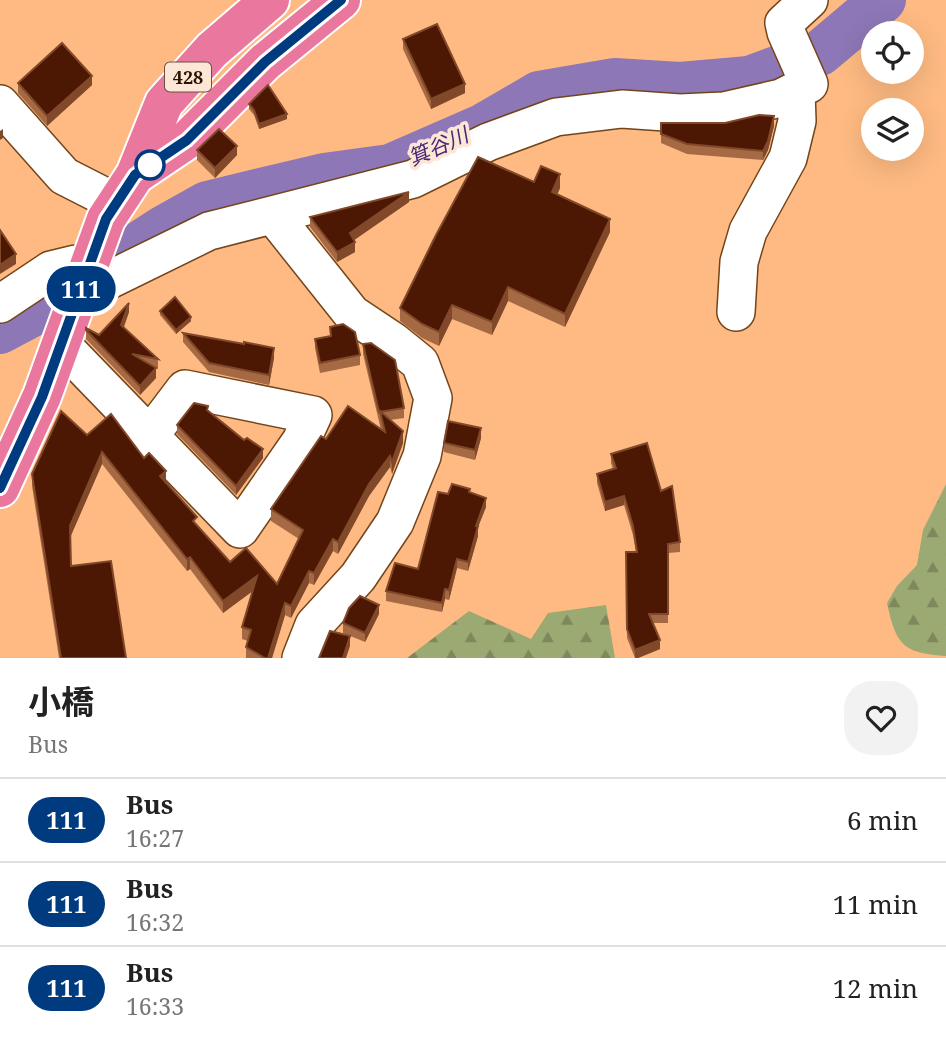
<!DOCTYPE html>
<html lang="en">
<head>
<meta charset="utf-8">
<style>
	:root { --surface:#fff; --page:#f2f2f2; --text:#222; --muted:#767676; --line:#e0e0e0 }
	body { margin:0; font-family:"Noto Serif","Noto Sans JP",serif; background:var(--page); color:var(--text); height:100vh; display:flex; flex-direction:column; font-size:26px; white-space:nowrap }
	* { box-sizing:border-box; margin:0 }
	p { font-size:23px; color:var(--muted) }
	.icon { flex:none; width:38px; height:38px; fill:none; stroke:currentColor; stroke-width:2; stroke-linecap:round; stroke-linejoin:round }
	.map { position:relative; height:658px; overflow:hidden }
	.side { display:flex; flex-direction:column; background:var(--surface); flex:1 }
	.side>* { flex:none }
	.badge { padding:0 14px; border-radius:23px; font-size:24px; line-height:46px }
	.buttons { position:absolute; left:861px; top:21px; display:grid; gap:14px }
	.buttons a { display:grid; place-items:center; width:63px; height:63px; border-radius:50%; background:var(--surface); box-shadow:0 7px 28px #0002; font-size:35px }
	.map>.badge { position:absolute; translate:-50% -50%; box-shadow:0 0 0 4px #fff }
	.round { display:grid; place-items:center; flex:none; width:74px; height:74px; border-radius:28px; background:var(--page) }
	.headline { display:flex; align-items:center; justify-content:space-between; height:119px; padding:0 28px }
	h1 { font-size:33px; font-weight:700; line-height:52px }
	ul { padding:0; list-style:none }
	li { display:flex; align-items:center; gap:21px; height:84px; padding:0 28px; border-top:2px solid var(--line) }
	li div { flex:1 }
	li b { display:block; font-size:26px }
	li em { font-style:normal }
	li .badge { min-width:77px; font-weight:700; text-align:center }
	.map>svg:first-child { display:block }
	.forest { fill:url(#forest-firs) }
	.lines { fill:none; stroke-linecap:round; stroke-linejoin:round }
	.river { stroke:#8d77b6; stroke-width:46 }
	.minor-casing { stroke:#73451a; stroke-width:40 }
	.highway-casing { stroke:#fff; stroke-width:42 }
	.minor { stroke:#fff; stroke-width:37 }
	.highway { stroke:#ea779e; stroke-width:38 }
	.wall { fill:#a56943 }
	.shaded-wall { fill:#81492a }
	.building { fill:#4c1804; stroke:#81492a; stroke-width:2 }
	.line-casing { stroke:#fff; stroke-width:16 }
	.line { stroke:#003b80; stroke-width:10 }
	.stop-dot { fill:#fff; stroke:#003b80; stroke-width:3.5 }
	.labels { text-anchor:middle; dominant-baseline:central; stroke-width:7; stroke-linejoin:round; paint-order:stroke }
	.shield { fill:#fce6d6; stroke:#6a5240; stroke-width:2 }
	.shield-label { font-size:18px; font-weight:bold; fill:#2c1300 }
	.water-label { font-size:21px; font-style:italic; fill:#482773; stroke:#fce6d6 }
</style>
</head>
<body>
<div class="map">
<svg width="946" height="658" viewBox="0 0 946 658">
	<defs>
		<pattern id="forest-firs" width="22" height="20" patternUnits="userSpaceOnUse" patternTransform="scale(1.75)"><rect width="22" height="20" fill="#9ba973"/><path d="M5 1l3.5 6h-7zM16 11l3.5 6h-7z" fill="#7f885c"/></pattern>
	</defs>
	<rect width="100%" height="100%" fill="#feba82"/>
	<!-- forest -->
	<g class="forest">
		<path d="M946 484V656C902 653 896 644 887 603L897 586 917 565 923 530Z"/>
		<path d="M606 605 615 658H407L469 611 531 639 548 613Z"/>
	</g>
	<g class="lines">
		<!-- river -->
		<path class="river" d="M0 331 32 314 164 228 207 204 324 176 390 167 484 126 539 94 615 81 680 85 749 79 820 53 883 0"/>
		<defs>
			<g id="minor">
				<path d="M0 104 64 176 117 203"/>
				<path d="M274 216 352 314 394 342 420 363 433 398 422 456 395 522 358 577 314 625 301 658"/>
				<path d="M0 304 51 270 76 264 103 283 209 231 413 179 488 142 556 117 622 109 680 113 724 111 781 98 809 84 786 32 784 23 809 0"/>
				<path d="M736 312 739 262 748 231 788 158 797 121 796 91"/>
				<path d="M61 344 240 529 301 441 313 415 185 389 151 434"/>
			</g>
			<g id="highway">
				<path d="M135 175 187 140 265 62 341 0"/>
				<path d="M0 488 42 396 106 219 135 175 164 103 212 50 270 0"/>
			</g>
		</defs>
		<!-- minor casing -->
		<use href="#minor" class="minor-casing"/>
		<!-- highway casing -->
		<use href="#highway" class="highway-casing"/>
		<!-- minor -->
		<use href="#minor" class="minor"/>
		<!-- highway -->
		<use href="#highway" class="highway"/>
	</g>
	<!-- wall -->
	<g class="wall">
		<path d="M403 39 465 93 431 109 403 49Z"/>
		<path d="M18 83 92 85 47 126 18 93Z"/>
		<path d="M249 104 287 119 259 129 254 115 249 109Z"/>
		<path d="M661 123H725L774 126 768 150 763 160 687 154 661 143Z"/>
		<path d="M197 150 237 155 215 178 197 160Z"/>
		<path d="M534 182 560 188 557 195 610 232 565 327 508 301 492 335 452 319 439 346 422 338 400 321V308Z"/>
		<path d="M409 202 354 240 355 252 337 262 310 227V217Z"/>
		<path d="M160 311 191 321 176 334 160 315Z"/>
		<path d="M129 312 124 327 158 359V369L156 368V378L140 395 86 339V330L99 335Z"/>
		<path d="M330 327 360 355V365L320 373 315 348V339L330 336Z"/>
		<path d="M183 333 274 358 269 385 209 372 183 342Z"/>
		<path d="M363 344 404 408V418L390 420 403 443 392 474 390 467 369 496 338 554 333 551 314 585 309 583 291 618 285 615 272 658H246V647L248 641 242 639V627L252 591 223 613 190 569 187 571 102 464 70 537 71 566 126 658H59L32 486V474L87 435 144 458 166 482 197 526 230 562 277 584 299 539 271 521V509L326 439 381 430 363 354Z"/>
		<path d="M208 411 244 440 263 458 236 495 177 434V425Z"/>
		<path d="M481 438 475 460 444 452V443Z"/>
		<path d="M611 454 661 491 680 542V552L668 553V623H652L660 649 638 658H635L627 638 626 552H636L633 535 624 505 605 511 597 483V474L613 469 611 463Z"/>
		<path d="M470 493 486 507 478 527V536L468 571 457 568 449 600 445 599 442 612 386 601V591L418 569 448 494Z"/>
		<path d="M379 614 365 642 343 633V623Z"/>
	</g>
	<!-- shaded-wall -->
	<g class="shaded-wall">
		<path d="M92 76V85L47 126V116Z"/>
		<path d="M465 84V93L431 109V99Z"/>
		<path d="M287 114V119L259 129V124Z"/>
		<path d="M774 116V126L768 150 763 160V151Z"/>
		<path d="M3 129V138L0 140V131Z"/>
		<path d="M237 146V155L215 178V168Z"/>
		<path d="M560 174V188L552 206V192Z"/>
		<path d="M409 192V202L350 243V233Z"/>
		<path d="M610 219V232L565 327V314Z"/>
		<path d="M355 242V252L337 262V252Z"/>
		<path d="M16 254V264L0 274V265Z"/>
		<path d="M508 287V301L492 335V322Z"/>
		<path d="M129 303V312L121 334V325Z"/>
		<path d="M452 305V319L439 346V332Z"/>
		<path d="M191 317V321L176 334V330Z"/>
		<path d="M274 348V358L269 385V375Z"/>
		<path d="M156 368V378L140 395V386Z"/>
		<path d="M481 428V438L475 460V450Z"/>
		<path d="M403 431V443L392 474V462Z"/>
		<path d="M263 449V458L236 495V486Z"/>
		<path d="M102 452V464L70 538V526Z"/>
		<path d="M390 456V467L369 496 338 554V542L369 484Z"/>
		<path d="M166 471V483L160 476Z"/>
		<path d="M624 496V505L605 511V502Z"/>
		<path d="M486 498V507L478 527V536L468 571V562L476 526Z"/>
		<path d="M333 539V551L314 585V573Z"/>
		<path d="M190 557V569L187 571V559Z"/>
		<path d="M457 559V568L449 600V590Z"/>
		<path d="M309 571V583L291 618V606Z"/>
		<path d="M257 576V588L223 613V601Z"/>
		<path d="M445 589V599L442 612V603Z"/>
		<path d="M285 603V615L272 658H268Z"/>
		<path d="M379 605V614L365 642V633Z"/>
		<path d="M350 636V646L346 658H343Z"/>
		<path d="M660 640V649L638 658H635V650Z"/>
	</g>
	<!-- building -->
	<g class="building">
		<path d="M437 24 465 84 431 99 403 39Z"/>
		<path d="M62 43 92 76 47 116 18 83Z"/>
		<path d="M268 85 287 114 259 124 254 110 249 104Z"/>
		<path d="M759 115 774 116 768 141 763 151 687 144 661 134V123H725Z"/>
		<path d="M219 129 237 146 215 168 197 150Z"/>
		<path d="M478 157 534 182 541 166 560 174 552 192 610 219 565 314 508 287 492 322 452 305 439 332 422 324 400 308 436 235Z"/>
		<path d="M409 192 350 233 355 242 337 252 310 217Z"/>
		<path d="M0 230 16 254 0 265Z"/>
		<path d="M175 297 191 317 176 330 160 311Z"/>
		<path d="M129 303 121 325 158 359 132 354 156 368 140 386 86 330V328L99 335Z"/>
		<path d="M343 324 355 332 360 355 320 363 315 339 331 336 330 327Z"/>
		<path d="M183 333 244 344V342L274 348 269 375 209 363Z"/>
		<path d="M371 343 395 360 404 408 379 412 363 344Z"/>
		<path d="M194 403 208 406 207 410 244 440 247 438 263 449 236 486 177 425Z"/>
		<path d="M348 406 385 432 380 411 403 431 392 462 390 456 369 484 338 542 333 539 314 573 309 571 291 606 285 603 268 658H265L246 647 251 630 242 627 257 576 223 601 190 557 187 559 102 452 70 526 71 566 111 561 126 658H61L32 474 61 411 87 435 111 414 144 458 149 453 166 471 160 476 197 517 193 521 230 562 246 548 277 584 303 530 271 509 321 436 326 439Z"/>
		<path d="M448 421 481 428 475 450 444 443Z"/>
		<path d="M647 443 661 491 672 486 680 542 668 544V614H649L660 640 635 650 627 629 626 552H637L633 526 624 496 605 502 597 474 616 468 611 454Z"/>
		<path d="M452 484 470 489 469 492 486 498 476 526H478L468 562 457 559 449 590 445 589 442 603 386 591 395 563 418 569 438 492 448 494Z"/>
		<path d="M360 596 379 605 365 633 343 623 349 608Z"/>
		<path d="M330 631 350 636 343 658H319Z"/>
	</g>
	<g class="lines">
		<defs>
			<path id="line" d="M0 488 42 397 106 219 135 175 187 140 265 62 341 0"/>
		</defs>
		<!-- line casing -->
		<use href="#line" class="line-casing"/>
		<!-- line -->
		<use href="#line" class="line"/>
	</g>
	<!-- markers -->
	<circle class="stop-dot" cx="150" cy="165" r="14"/>
	<g class="labels">
		<!-- shield labels -->
		<rect class="shield" x="165" y="62.5" width="46" height="29" rx="5"/>
		<g class="shield-label">
			<text x="188" y="77">428</text>
		</g>
		<!-- water labels -->
		<g class="water-label">
			<text transform="translate(438 146) rotate(-24)">箕谷川</text>
		</g>
	</g>
</svg>
<div class="buttons">
<a><svg class="icon" aria-label="locate" viewBox="0 0 24 24"><circle cx="12" cy="12" r="6"/><path d="M12 2v4M12 18v4M2 12h4M18 12h4"/></svg></a>
<a><svg class="icon" aria-label="layers" viewBox="0 0 24 24"><path d="M12 4l9 5-9 5-9-5zM3 14l9 5 9-5"/></svg></a>
</div>
<b class="badge" style="left:81px;top:289px;background:#003b80;color:#fff">111</b>
</div>
<section class="side">
<div class="headline"><div><h1>小橋</h1><p>Bus</p></div><a class="round"><svg class="icon" aria-label="heart" viewBox="0 0 24 24"><path d="M12 20l-8-8c-3-5 5-10 8-4 3-6 11-1 8 4z"/></svg></a></div>
<ul>
<li><span class="badge" style="background:#003b80;color:#fff">111</span><div><b>Bus</b><p>16:27</p></div><em>6 min</em></li>
<li><span class="badge" style="background:#003b80;color:#fff">111</span><div><b>Bus</b><p>16:32</p></div><em>11 min</em></li>
<li><span class="badge" style="background:#003b80;color:#fff">111</span><div><b>Bus</b><p>16:33</p></div><em>12 min</em></li>
</ul>
</section>
</body>
</html>
